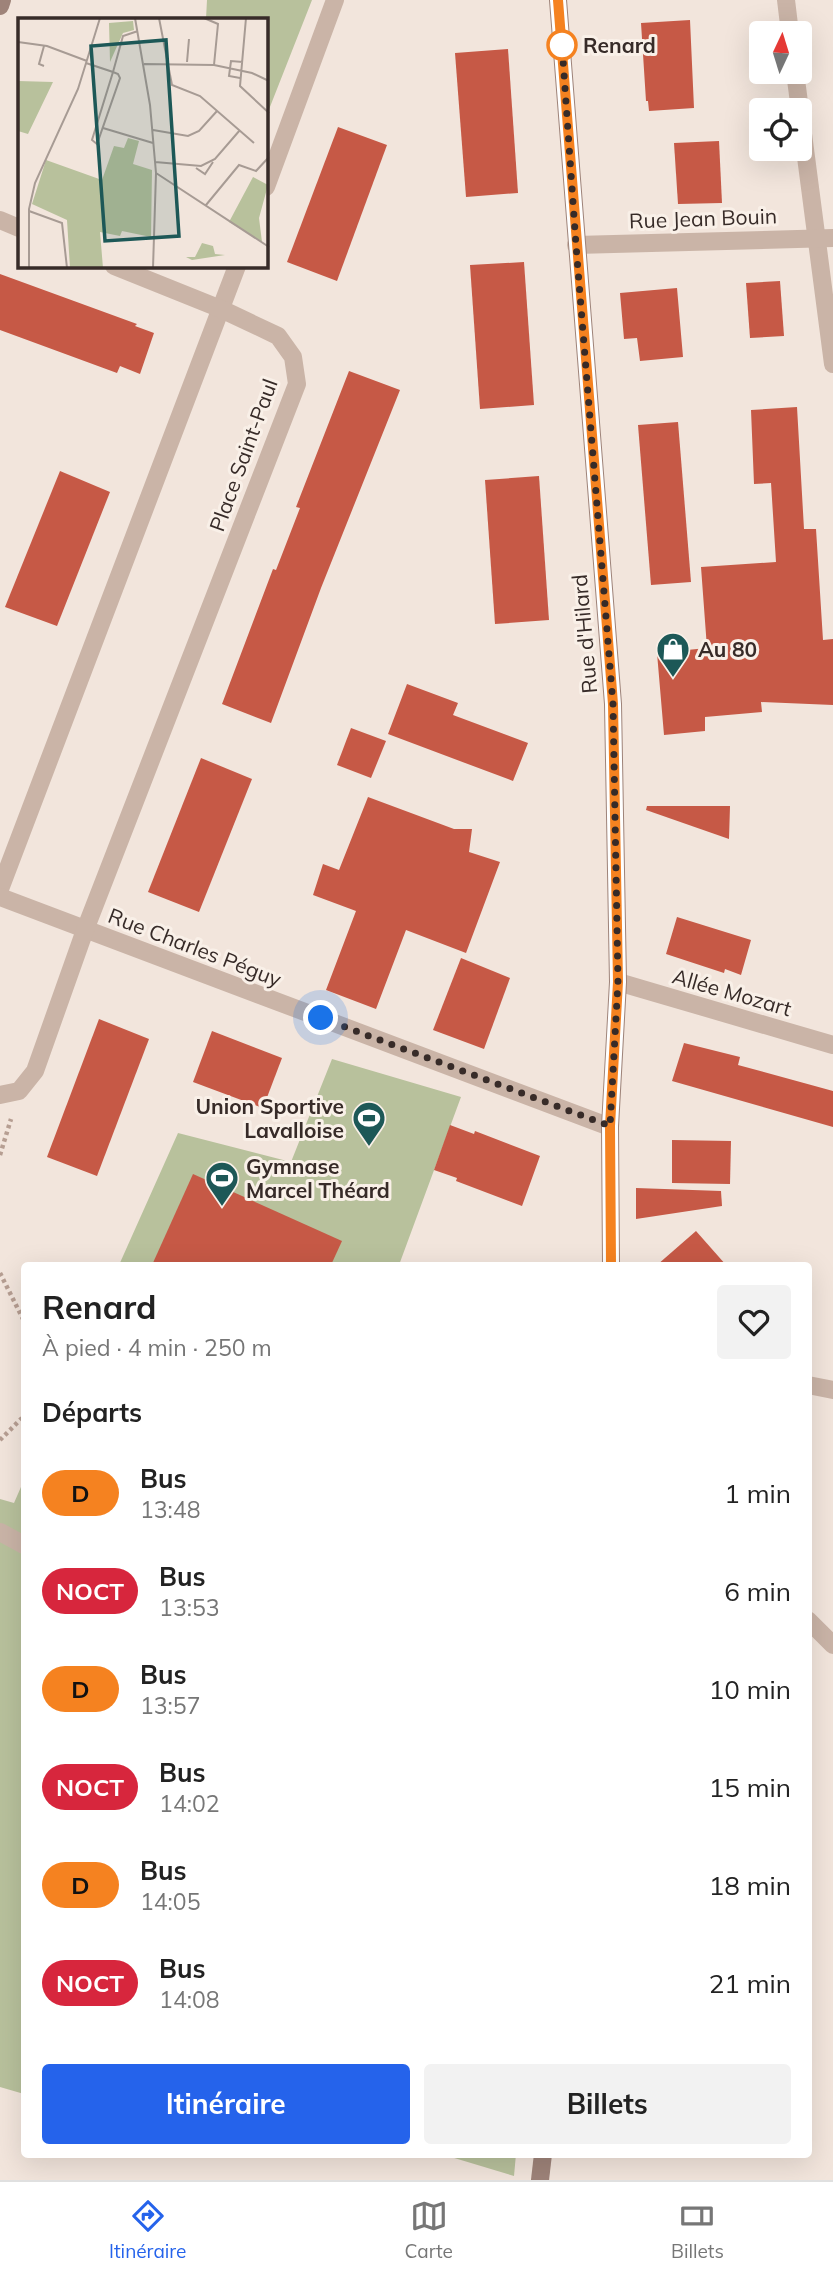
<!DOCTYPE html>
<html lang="fr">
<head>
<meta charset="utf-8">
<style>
	:root { --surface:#fff; --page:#f2f2f2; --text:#222; --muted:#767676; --line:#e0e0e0; --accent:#2563eb }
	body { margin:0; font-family:Mulish,sans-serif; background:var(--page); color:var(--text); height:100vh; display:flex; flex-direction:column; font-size:26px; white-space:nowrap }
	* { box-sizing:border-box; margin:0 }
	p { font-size:23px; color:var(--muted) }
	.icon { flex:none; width:38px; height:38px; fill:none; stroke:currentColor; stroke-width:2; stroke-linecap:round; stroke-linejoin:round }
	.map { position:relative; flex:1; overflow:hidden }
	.panel { position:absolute; left:21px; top:1262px; width:791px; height:896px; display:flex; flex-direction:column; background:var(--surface); border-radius:7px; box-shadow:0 7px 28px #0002 }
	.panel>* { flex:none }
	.badge { padding:0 14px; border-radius:23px; font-size:24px; line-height:46px }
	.needle { width:46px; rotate:4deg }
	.controls { position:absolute; left:749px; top:21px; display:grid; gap:14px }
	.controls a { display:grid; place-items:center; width:63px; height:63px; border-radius:7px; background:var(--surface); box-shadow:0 7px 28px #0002; font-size:35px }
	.you { position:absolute; width:35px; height:35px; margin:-18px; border:5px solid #fff; border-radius:50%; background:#1a73e8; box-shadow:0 0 0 10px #1a73e833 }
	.map>.badge { position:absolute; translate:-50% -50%; box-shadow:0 0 0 4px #fff }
	h2 { padding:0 21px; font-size:26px; line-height:63px }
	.round { display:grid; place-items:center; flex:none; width:74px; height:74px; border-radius:7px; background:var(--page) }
	.overview { display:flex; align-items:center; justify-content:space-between; height:119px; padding:0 21px }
	h1 { font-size:33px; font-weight:700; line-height:52px }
	.primary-button { display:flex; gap:14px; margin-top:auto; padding:14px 21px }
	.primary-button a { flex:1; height:80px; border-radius:7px; background:var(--accent); color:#fff; font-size:28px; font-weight:700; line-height:80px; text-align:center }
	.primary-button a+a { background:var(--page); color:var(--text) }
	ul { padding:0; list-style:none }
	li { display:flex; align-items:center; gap:21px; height:98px; padding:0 21px }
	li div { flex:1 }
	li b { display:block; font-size:26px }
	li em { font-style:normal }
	li .badge { min-width:77px; font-weight:700; text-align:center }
	.dock { display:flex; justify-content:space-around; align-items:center; height:98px; border-top:2px solid var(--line); background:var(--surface); font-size:19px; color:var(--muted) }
	.dock a { display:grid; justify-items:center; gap:4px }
	.dock .current { color:var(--accent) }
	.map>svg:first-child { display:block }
	.green { fill:#b8c19c }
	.building { fill:#c65946 }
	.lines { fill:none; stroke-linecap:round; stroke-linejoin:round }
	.path { stroke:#b69e92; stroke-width:4.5; stroke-dasharray:3.5 3.5; stroke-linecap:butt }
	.lane { stroke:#cab4a7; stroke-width:18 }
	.street { stroke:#cab4a7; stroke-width:18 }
	.secondary { stroke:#9e8379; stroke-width:18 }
	.line-casing { stroke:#fff; stroke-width:16 }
	.line { stroke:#f58220; stroke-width:10 }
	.walk { stroke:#372b28; stroke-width:7; stroke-dasharray:0 12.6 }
	.stop-dot { fill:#fff; stroke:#f58220; stroke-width:3.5 }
	.labels { text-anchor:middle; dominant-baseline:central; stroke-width:6; stroke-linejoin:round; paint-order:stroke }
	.stop-label { font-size:21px; font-weight:bold; fill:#372b28; stroke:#f9f0e8; text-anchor:start }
	.street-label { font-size:21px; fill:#372b28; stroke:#f9f0e8 }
	.poi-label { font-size:21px; font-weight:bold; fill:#372b28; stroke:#f9f0e8; text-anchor:start }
	.inset-road { fill:none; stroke:#a79b94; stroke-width:2 }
	.view { fill:#1d5857; fill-opacity:0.15; stroke:#1d5857; stroke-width:3.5 }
	.inset-edge { fill:none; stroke:#372b28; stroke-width:3.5 }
</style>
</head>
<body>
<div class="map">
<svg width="833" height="2180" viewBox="0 0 833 2180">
	<rect width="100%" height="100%" fill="#f2e5dc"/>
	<!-- green -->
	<g class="green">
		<path d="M207 0H312L266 117V19H206Z"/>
		<path d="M332 1059 461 1097 399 1265H119L178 1133 291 1162Z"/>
		<path d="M24 1480V2094L0 2087V1499L14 1503Z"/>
		<path d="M441 2154H516L514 2176Z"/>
	</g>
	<!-- building -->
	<g class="building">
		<path d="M690 20 694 108 649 111 648 101H646L641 23Z"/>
		<path d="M508 49 518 193 466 197 455 53Z"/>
		<path d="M338 127 387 145 337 281 287 262Z"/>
		<path d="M719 141 722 203 678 204 674 143Z"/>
		<path d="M524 262 534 405 480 409 470 265Z"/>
		<path d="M0 274 137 324 135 326 154 333 140 374 120 366 117 373 0 330Z"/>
		<path d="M780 281 784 336 750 338 746 283Z"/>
		<path d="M677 288 683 357 640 361 637 338 624 339 620 293Z"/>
		<path d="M349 371 400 390 321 588 271 723 222 704 273 569 276 570 300 508 296 507Z"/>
		<path d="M797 407 804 529H816L823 640 833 639V705L761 702 762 712 705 717V731L664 735 657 653 707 648 701 567 776 562 771 483 754 484 751 410Z"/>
		<path d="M678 422 691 582 651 585 638 425Z"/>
		<path d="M60 471 110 492 57 626 5 607Z"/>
		<path d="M539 476 549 620 495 624 485 480Z"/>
		<path d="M407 684 458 703 453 715 528 743 513 781 388 734Z"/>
		<path d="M351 728 386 741 371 778 337 765Z"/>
		<path d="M201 758 252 779 199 912 148 892Z"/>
		<path d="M368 797 454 829H472L469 852 500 862 466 953 406 930 376 1009 326 990 356 911 313 895 323 864 339 870Z"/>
		<path d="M647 806H730L729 839 646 810Z"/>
		<path d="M677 917 751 940 741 975 725 969 724 973 666 954Z"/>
		<path d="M461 958 510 978 484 1049 433 1030Z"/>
		<path d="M99 1019 149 1039 97 1176 47 1157Z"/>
		<path d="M212 1031 282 1058 263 1108 193 1082Z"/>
		<path d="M684 1043 740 1057 738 1065 833 1091V1127L672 1081Z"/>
		<path d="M450 1125 474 1134 475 1131 540 1156 522 1206 456 1181 457 1178 434 1170Z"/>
		<path d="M672 1140 731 1141 730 1184 672 1183Z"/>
		<path d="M193 1174 342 1241 331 1265H152Z"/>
		<path d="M636 1188 721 1191 722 1206 636 1219Z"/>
		<path d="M696 1231 726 1265H657Z"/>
	</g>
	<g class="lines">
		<!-- path -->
		<g class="path">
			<path d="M0 1155 11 1119"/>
			<path d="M0 1273 24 1321"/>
			<path d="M0 1440 22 1418 24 1411"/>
		</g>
		<!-- lane -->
		<path class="lane" d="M0 1532 24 1545"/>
		<!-- street -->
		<g class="street">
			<path d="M786 0 790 33"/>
			<path d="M795 72 800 110"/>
			<path d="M800 111 833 364"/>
			<path d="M266 187 335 0"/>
			<path d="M0 220 19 228"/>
			<path d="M576 245 833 238"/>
			<path d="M0 889 237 266"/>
			<path d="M0 897 610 1127"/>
			<path d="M618 982 833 1045"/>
			<path d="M0 1095 19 1091 35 1071 85 930 297 384 293 357 278 336 221 309 114 266"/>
			<path d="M808 1385 833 1390"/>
			<path d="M808 1620 833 1645"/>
		</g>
		<!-- secondary -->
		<g class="secondary">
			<path d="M558 0 613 704 618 982 610 1127 611 1265"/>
			<path d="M0 6 2 0"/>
			<path d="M540 2180 543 2154"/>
		</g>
	</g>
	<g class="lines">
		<defs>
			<path id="line" d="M558 0 613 704 618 982 610 1126 611 1265"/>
		</defs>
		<!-- line casing -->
		<use href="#line" class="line-casing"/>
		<!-- line -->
		<use href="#line" class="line"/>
		<!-- walk -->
		<path class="walk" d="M321 1018 610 1126 618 982 613 704 576 245 562 45"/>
	</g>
	<!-- icons -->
	<defs>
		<symbol id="shop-pin" viewBox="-11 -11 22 30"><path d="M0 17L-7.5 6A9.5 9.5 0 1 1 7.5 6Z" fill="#1d5857" stroke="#f9f0e8"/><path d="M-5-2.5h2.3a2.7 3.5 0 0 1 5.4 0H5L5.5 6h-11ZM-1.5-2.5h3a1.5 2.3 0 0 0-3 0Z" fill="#fff"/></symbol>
		<symbol id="stadium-pin" viewBox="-11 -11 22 30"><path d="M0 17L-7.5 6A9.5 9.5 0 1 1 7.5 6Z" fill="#1d5857" stroke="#f9f0e8"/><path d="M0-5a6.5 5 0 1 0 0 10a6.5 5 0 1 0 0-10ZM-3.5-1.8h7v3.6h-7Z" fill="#fff"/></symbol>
	</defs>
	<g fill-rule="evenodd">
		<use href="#shop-pin" x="654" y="630" width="38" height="52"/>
		<use href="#stadium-pin" x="350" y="1099" width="38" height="52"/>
		<use href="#stadium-pin" x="203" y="1159" width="38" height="52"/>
	</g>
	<!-- markers -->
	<circle class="stop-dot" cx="562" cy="45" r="14"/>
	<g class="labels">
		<!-- stop labels -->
		<g class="stop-label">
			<text x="583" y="45">Renard</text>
		</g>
		<!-- street labels -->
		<g class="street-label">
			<text transform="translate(703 218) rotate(-2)">Rue Jean Bouin</text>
			<text transform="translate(243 455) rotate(-70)">Place Saint-Paul</text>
			<text transform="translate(584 634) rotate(-95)">Rue d'Hilard</text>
			<text transform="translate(195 947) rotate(21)">Rue Charles Péguy</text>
			<text transform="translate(732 992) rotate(16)">Allée Mozart</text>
		</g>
		<!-- poi labels -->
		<g class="poi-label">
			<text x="698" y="649">Au 80</text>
			<text x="344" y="1106" text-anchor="end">Union Sportive<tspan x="344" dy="24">Lavalloise</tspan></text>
			<text x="246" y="1166">Gymnase<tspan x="246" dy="24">Marcel Théard</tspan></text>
		</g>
	</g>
	<!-- overview -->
	<g transform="translate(18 18)">
		<rect width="250" height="250" fill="#f2e5dc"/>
		<path d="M115 3 116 12 105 15 92 44 91 5ZM0 63 35 64 10 116 0 113ZM110 120 121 123 115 146 134 152 133 219 104 213 102 218 82 214 85 250H52L49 202 14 186 28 142 84 162 96 128 106 130ZM235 159 250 167 241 200 244 224 211 204ZM184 225 195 228 197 236 207 237 174 242 168 239H177Z" fill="#b8c19c"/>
		<path class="inset-road" d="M117 0 132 87 138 155 135 250M141 0 154 67 182 78 236 125M186 0 200 6 196 47M228 0 222 68 251 95M0 24 29 28 69 43M26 28 21 46 26 48M169 44 171 21M68 45 95 54 100 56 102 60 79 126 74 122 95 54 105 18 120 13M126 46 196 47 234 55 251 63M222 60 211 58 213 43 225 44M85 110 135 125M135 112 170 118 181 113 199 93M137 144 183 148 197 141 222 112M178 150 187 156 195 144M138 155 251 229M188 187 221 147 238 153 251 139M11 193 44 205 49 250M11 250V191L17 165 60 71 82 0"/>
		<path class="view" d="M148 22 161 218 87 223 73 28Z"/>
		<rect width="250" height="250" class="inset-edge"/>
	</g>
</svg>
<div class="controls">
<a><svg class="needle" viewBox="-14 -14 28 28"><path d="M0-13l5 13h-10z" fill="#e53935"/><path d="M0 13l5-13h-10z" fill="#767676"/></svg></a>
<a><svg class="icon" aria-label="locate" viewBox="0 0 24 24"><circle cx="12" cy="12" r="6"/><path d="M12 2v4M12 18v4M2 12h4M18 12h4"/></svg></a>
</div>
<div class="you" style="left:321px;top:1018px"></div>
<section class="panel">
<div class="overview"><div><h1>Renard</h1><p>À pied · 4 min · 250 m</p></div><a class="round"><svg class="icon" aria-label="heart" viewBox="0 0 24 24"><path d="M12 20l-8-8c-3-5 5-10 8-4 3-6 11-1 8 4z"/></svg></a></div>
<h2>Départs</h2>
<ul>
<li><span class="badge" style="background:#f58220;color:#111">D</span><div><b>Bus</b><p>13:48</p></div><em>1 min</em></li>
<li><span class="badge" style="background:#d7263d;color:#fff">NOCT</span><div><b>Bus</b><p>13:53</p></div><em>6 min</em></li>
<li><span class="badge" style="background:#f58220;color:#111">D</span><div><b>Bus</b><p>13:57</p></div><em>10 min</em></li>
<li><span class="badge" style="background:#d7263d;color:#fff">NOCT</span><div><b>Bus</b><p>14:02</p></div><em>15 min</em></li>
<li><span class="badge" style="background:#f58220;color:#111">D</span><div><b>Bus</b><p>14:05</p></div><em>18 min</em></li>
<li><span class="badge" style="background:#d7263d;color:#fff">NOCT</span><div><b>Bus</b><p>14:08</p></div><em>21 min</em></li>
</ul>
<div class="primary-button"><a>Itinéraire</a><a>Billets</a></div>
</section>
</div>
<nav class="dock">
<a class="current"><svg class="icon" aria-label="directions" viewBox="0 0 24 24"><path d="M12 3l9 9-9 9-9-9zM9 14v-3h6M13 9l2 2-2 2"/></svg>Itinéraire</a>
<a><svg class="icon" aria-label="map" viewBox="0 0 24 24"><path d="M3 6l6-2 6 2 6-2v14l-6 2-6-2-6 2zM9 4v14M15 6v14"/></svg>Carte</a>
<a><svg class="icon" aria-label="tickets" viewBox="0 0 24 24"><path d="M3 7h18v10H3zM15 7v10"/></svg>Billets</a>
</nav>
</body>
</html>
